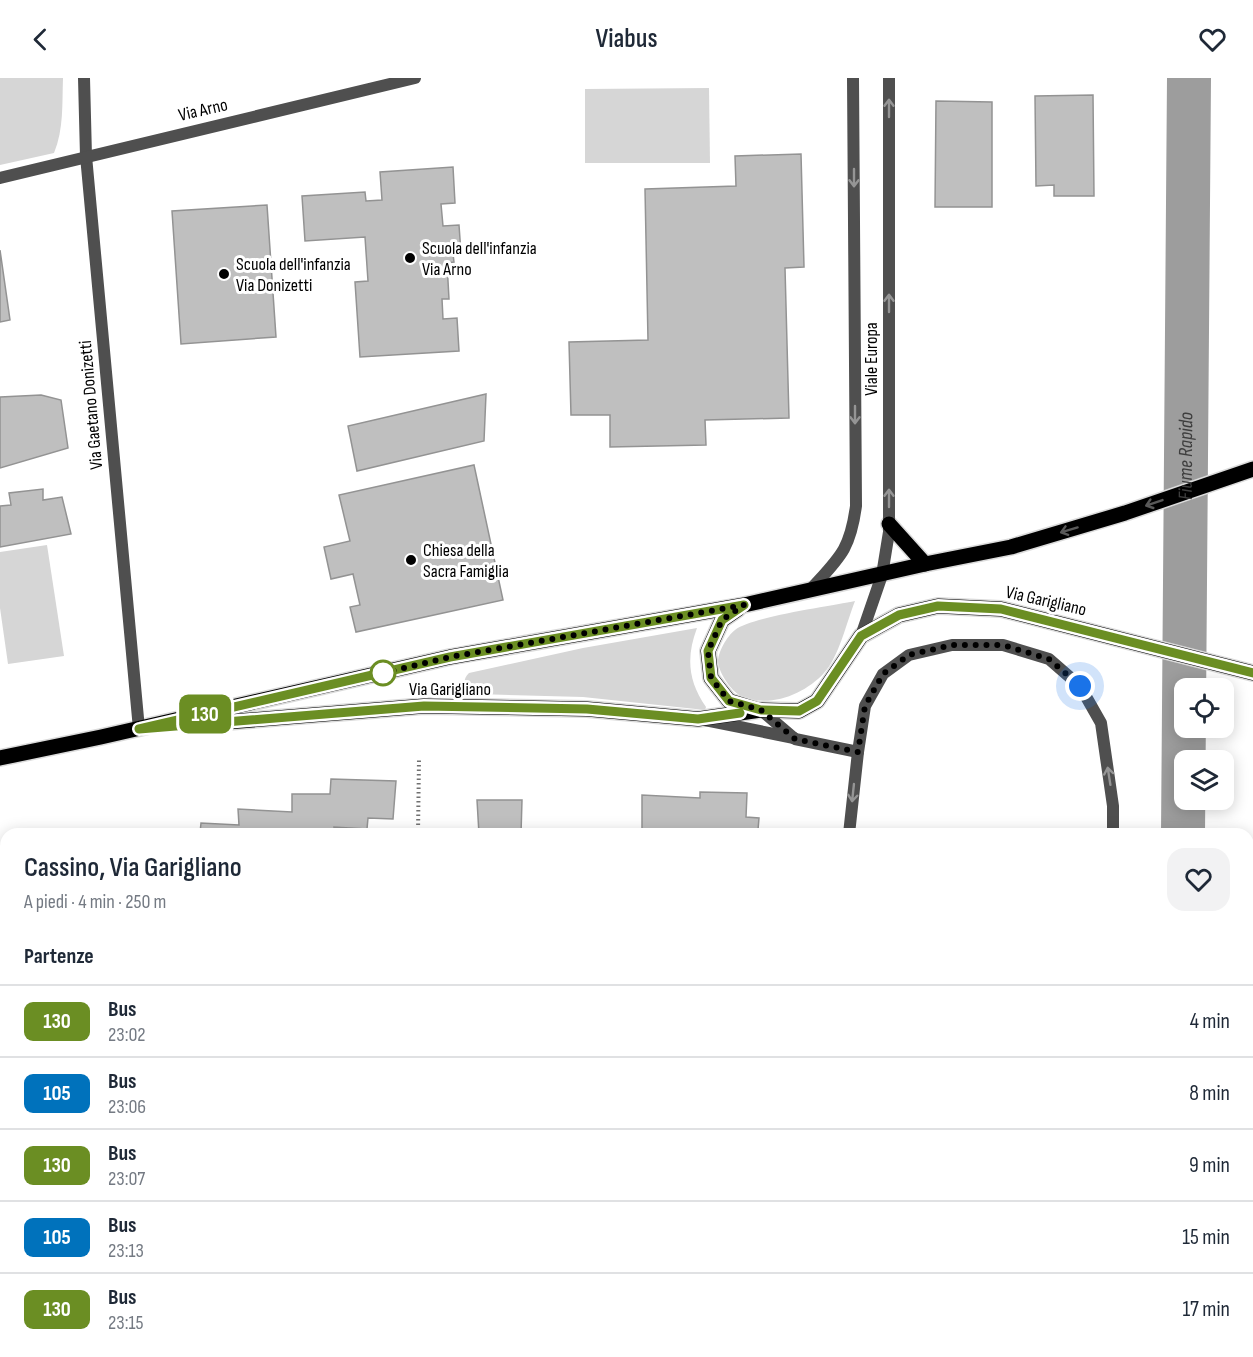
<!DOCTYPE html>
<html lang="it">
<head>
<meta charset="utf-8">
<style>
	:root { --surface:#fff; --page:#f2f2f3; --text:#1f2937; --muted:#747a83; --line:#e0e1e3 }
	body { margin:0; font-family:"Sofia Sans Condensed",sans-serif; background:var(--page); color:var(--text); height:100vh; display:flex; flex-direction:column; font-size:22px; white-space:nowrap }
	* { box-sizing:border-box; margin:0 }
	p { font-size:20px; color:var(--muted) }
	.icon { flex:none; width:33px; height:33px; fill:none; stroke:currentColor; stroke-width:2; stroke-linecap:round; stroke-linejoin:round }
	.map { position:relative; flex:1; overflow:hidden }
	.sheet { position:absolute; left:0px; top:750px; width:1254px; height:530px; display:flex; flex-direction:column; background:var(--surface); border-radius:18px 18px 0 0; box-shadow:0 3px 15px #0003 }
	.sheet>* { flex:none }
	.badge { padding:0 12px; border-radius:9px; font-size:21px; line-height:39px }
	.fabs { position:absolute; left:1174px; top:600px; display:grid; gap:12px }
	.fabs a { display:grid; place-items:center; width:60px; height:60px; border-radius:12px; background:var(--surface); box-shadow:0 3px 15px #0003; font-size:30px }
	.you { position:absolute; width:30px; height:30px; margin:-15px; border:4px solid #fff; border-radius:50%; background:#1a73e8; box-shadow:0 0 0 9px #1a73e833 }
	.map>.badge { position:absolute; translate:-50% -50%; box-shadow:0 0 0 3px #fff }
	h2 { padding:0 24px; font-size:22px; line-height:54px }
	.round { display:grid; place-items:center; flex:none; width:63px; height:63px; border-radius:18px; background:var(--page) }
	.headline { display:flex; align-items:center; justify-content:space-between; height:102px; padding:0 24px }
	h1 { font-size:28px; font-weight:600; line-height:45px }
	ul { padding:0; list-style:none }
	li { display:flex; align-items:center; gap:18px; height:72px; padding:0 24px; border-top:2px solid var(--line) }
	li div { flex:1 }
	li b { display:block; font-size:22px }
	li em { font-style:normal }
	li .badge { min-width:66px; font-weight:700; text-align:center }
	header { display:flex; justify-content:space-between; align-items:center; height:78px; padding:0 24px; background:var(--surface); font-size:27px; font-weight:600 }
	.map>svg:first-child { display:block }
	.green { fill:#d6d6d6 }
	.lines { fill:none; stroke-linecap:round; stroke-linejoin:round }
	.river { stroke:#9d9d9d; stroke-width:44 }
	.building { fill:#bfbfbf; stroke:#939393; stroke-width:1.5 }
	.primary-casing { stroke:#dbdbdb; stroke-width:18 }
	.path { stroke:#717171; stroke-width:4; stroke-dasharray:1.5 3; stroke-linecap:butt }
	.minor { stroke:#4f4f4f; stroke-width:12 }
	.tertiary { stroke:#4f4f4f; stroke-width:12 }
	.primary { stroke:#000; stroke-width:15 }
	.oneway { stroke:#959595 }
	.oneway2 { stroke:#595959 }
	.line-casing { stroke:#fff; stroke-width:14 }
	.line { stroke:#6b8e23; stroke-width:9 }
	.walk { stroke:#000; stroke-width:6; stroke-dasharray:0 10.8 }
	.poi-dot { fill:#000; stroke:#fff; stroke-width:2 }
	.stop-dot { fill:#fff; stroke:#6b8e23; stroke-width:3 }
	.labels { text-anchor:middle; dominant-baseline:central; stroke-width:6; stroke-linejoin:round; paint-order:stroke }
	.street-label { font-size:18px; fill:#000; stroke:#fff }
	.poi-label { font-size:18px; fill:#000; stroke:#fff; text-anchor:start }
	.water-label { font-size:20px; font-style:italic; fill:#3e3e3e; stroke:#fff }
</style>
</head>
<body>
<header><svg class="icon" aria-label="back" viewBox="0 0 24 24"><path d="M15 5l-7 7 7 7"/></svg>Viabus<svg class="icon" aria-label="heart" viewBox="0 0 24 24"><path d="M12 20l-8-8c-3-5 5-10 8-4 3-6 11-1 8 4z"/></svg></header>
<div class="map">
<svg width="1253" height="1279" viewBox="0 0 1253 1279">
	<rect width="100%" height="100%" fill="#fff"/>
	<!-- green -->
	<g class="green">
		<path d="M0 0H63C62 25 64 51 54 75L0 87Z"/>
		<path d="M709 10 710 85H585V11Z"/>
		<path d="M47 467 64 578 8 586 0 530V474Z"/>
		<path d="M855 523C847 543 839 579 824 595 805 616 769 631 741 618 731 613 719 595 718 584 718 574 727 558 735 552 750 539 831 528 855 523Z"/>
		<path d="M697 550C686 579 688 603 706 629L705 632 583 619 476 616 467 613C464 605 463 601 469 595L583 570Z"/>
	</g>
	<g class="lines">
		<!-- river -->
		<g class="river">
			<path id="s1" d="M1183 756 1189 0"/>
			<path d="M1058 1279 1062 1274"/>
		</g>
	</g>
	<!-- building -->
	<g class="building">
		<path d="M1093 17 1094 118H1054V107L1036 108 1035 18Z"/>
		<path d="M936 23 992 24V129H935Z"/>
		<path d="M801 76 804 189 785 190 789 340 705 342 706 367 610 369V337H571L569 264 648 262 645 111 736 108 735 78Z"/>
		<path d="M453 89 455 125 441 126 443 148 459 147 461 175 453 176 454 184 447 185 449 221H442L443 241 457 240 459 273 360 279 355 204 368 203 365 159 305 163 302 118 365 114 366 123 382 122 380 94Z"/>
		<path d="M267 127 276 259 181 266 172 133Z"/>
		<path d="M0 172 10 242 0 244Z"/>
		<path d="M486 316 484 363 357 393 348 348Z"/>
		<path d="M41 317 61 322 68 370 0 390V319Z"/>
		<path d="M474 387 503 522 356 554 350 529 360 527 353 496 331 501 324 469 350 463 339 417Z"/>
		<path d="M43 411V422L62 419 71 456 0 469V428L11 427 9 415Z"/>
		<path d="M331 701 396 703 393 741 368 740 367 751 334 749V756H186L187 753 200 755 201 745 239 747 238 731 292 734V716H330Z"/>
		<path d="M700 714 747 715 746 739 759 740 758 752H767V756L642 753V717L700 720Z"/>
		<path d="M477 722H522L521 756H479Z"/>
		<path d="M0 982 6 984V1077L3 1091 0 1090Z"/>
		<path d="M0 1179 6 1180V1244L0 1243Z"/>
		<path d="M0 1259 6 1260V1274H50L76 1279H0Z"/>
		<path d="M217 1274 242 1279H216Z"/>
		<path d="M594 1274H673L676 1279H597Z"/>
		<path d="M768 1274H801L799 1279H783Z"/>
	</g>
	<g class="lines">
		<defs>
			<g id="primary">
				<path d="M889 446 925 486"/>
				<path d="M738 531 722 542 708 573 711 600 729 623 755 631"/>
				<path d="M190 647 424 628 587 631 698 641 761 632 799 633 817 623 861 558 899 537 938 528 1001 531 1253 595"/>
				<path d="M0 680 101 659 450 579 744 527 925 486 1011 469 1125 435 1253 391"/>
			</g>
		</defs>
		<!-- primary casing -->
		<use href="#primary" class="primary-casing"/>
		<!-- path -->
		<path class="path" d="M418 756 419 681"/>
		<!-- minor -->
		<g class="minor">
			<path d="M84 0 86 78 139 651"/>
			<path d="M0 100 415 0"/>
			<path d="M761 632 795 661 858 674"/>
			<path d="M705 642 794 660"/>
			<path d="M849 756 858 674 865 628 883 596 909 577 952 567H1003L1049 581 1080 608 1101 645 1113 728V756"/>
			<path d="M0 892 6 894"/>
			<path d="M335 1274 338 1279"/>
			<path d="M954 1279 958 1274"/>
		</g>
		<!-- tertiary -->
		<g class="tertiary">
			<path d="M811 511C840 479 850 472 856 428L853 0"/>
			<path d="M861 558 882 497 889 454V0"/>
		</g>
		<!-- primary -->
		<use href="#primary" class="primary"/>
	</g>
	<!-- one-way arrows -->
	<defs><path id="oneway-shaft" d="M-6 0H5M1.5-3L5.5 0L1.5 3" fill="none" stroke-width="1.6" stroke-linecap="round" stroke-linejoin="round" transform="scale(1.5)"/></defs>
	<g class="oneway">
		<use href="#oneway-shaft" transform="translate(889 30) rotate(-90)"/>
		<use href="#oneway-shaft" transform="translate(854 100) rotate(90)"/>
		<use href="#oneway-shaft" transform="translate(889 225) rotate(-90)"/>
		<use href="#oneway-shaft" transform="translate(855 337) rotate(90)"/>
		<use href="#oneway-shaft" transform="translate(889 420) rotate(-90)"/>
		<use href="#oneway-shaft" transform="translate(1109 698) rotate(-99)"/>
		<use href="#oneway-shaft" transform="translate(853 715) rotate(96)"/>
	</g>
	<g class="oneway2">
		<use href="#oneway-shaft" transform="translate(1154 425) rotate(161)"/>
		<use href="#oneway-shaft" transform="translate(1069 452) rotate(163)"/>
	</g>
	<g class="lines">
		<defs>
			<path id="line" d="M740 635 698 641 587 631 424 628 139 651 450 579 744 527 722 542 708 573 711 600 729 623 761 632 799 633 817 623 861 558 899 537 938 528 1001 531 1253 595"/>
		</defs>
		<!-- line casing -->
		<use href="#line" class="line-casing"/>
		<!-- line -->
		<use href="#line" class="line"/>
		<!-- walk -->
		<path class="walk" d="M383 595 450 579 744 527 722 542 708 573 711 600 729 623 761 632 795 661 858 674 865 628 883 596 909 577 952 567H1003L1049 581 1080 608"/>
	</g>
	<!-- markers -->
	<g class="poi-dot">
		<circle cx="410" cy="180" r="6"/>
		<circle cx="224" cy="196" r="6"/>
		<circle cx="411" cy="482" r="6"/>
	</g>
	<circle class="stop-dot" cx="383" cy="595" r="12"/>
	<g class="labels">
		<!-- street labels -->
		<g class="street-label">
			<text transform="translate(203 32) rotate(-13)">Via Arno</text>
			<text transform="translate(871 281) rotate(-90)">Viale Europa</text>
			<text transform="translate(91 327) rotate(-95)">Via Gaetano Donizetti</text>
			<text transform="translate(1046 523) rotate(13)">Via Garigliano</text>
			<text x="450" y="611">Via Garigliano</text>
		</g>
		<!-- poi labels -->
		<g class="poi-label">
			<text x="422" y="170">Scuola dell'infanzia<tspan x="422" dy="21">Via Arno</tspan></text>
			<text x="236" y="186">Scuola dell'infanzia<tspan x="236" dy="21">Via Donizetti</tspan></text>
			<text x="423" y="472">Chiesa della<tspan x="423" dy="21">Sacra Famiglia</tspan></text>
		</g>
		<!-- water labels -->
		<g class="water-label">
			<text stroke="none"><textPath href="#s1" startOffset="378">Fiume Rapido</textPath></text>
		</g>
	</g>
</svg>
<div class="fabs">
<a><svg class="icon" aria-label="locate" viewBox="0 0 24 24"><circle cx="12" cy="12" r="6"/><path d="M12 2v4M12 18v4M2 12h4M18 12h4"/></svg></a>
<a><svg class="icon" aria-label="layers" viewBox="0 0 24 24"><path d="M12 4l9 5-9 5-9-5zM3 14l9 5 9-5"/></svg></a>
</div>
<div class="you" style="left:1080px;top:608px"></div>
<b class="badge" style="left:205px;top:636px;background:#6b8e23;color:#fff">130</b>
<section class="sheet">
<div class="headline"><div><h1>Cassino, Via Garigliano</h1><p>A piedi · 4 min · 250 m</p></div><a class="round"><svg class="icon" aria-label="heart" viewBox="0 0 24 24"><path d="M12 20l-8-8c-3-5 5-10 8-4 3-6 11-1 8 4z"/></svg></a></div>
<h2>Partenze</h2>
<ul>
<li><span class="badge" style="background:#6b8e23;color:#fff">130</span><div><b>Bus</b><p>23:02</p></div><em>4 min</em></li>
<li><span class="badge" style="background:#0072bc;color:#fff">105</span><div><b>Bus</b><p>23:06</p></div><em>8 min</em></li>
<li><span class="badge" style="background:#6b8e23;color:#fff">130</span><div><b>Bus</b><p>23:07</p></div><em>9 min</em></li>
<li><span class="badge" style="background:#0072bc;color:#fff">105</span><div><b>Bus</b><p>23:13</p></div><em>15 min</em></li>
<li><span class="badge" style="background:#6b8e23;color:#fff">130</span><div><b>Bus</b><p>23:15</p></div><em>17 min</em></li>
</ul>
</section>
</div>
</body>
</html>
